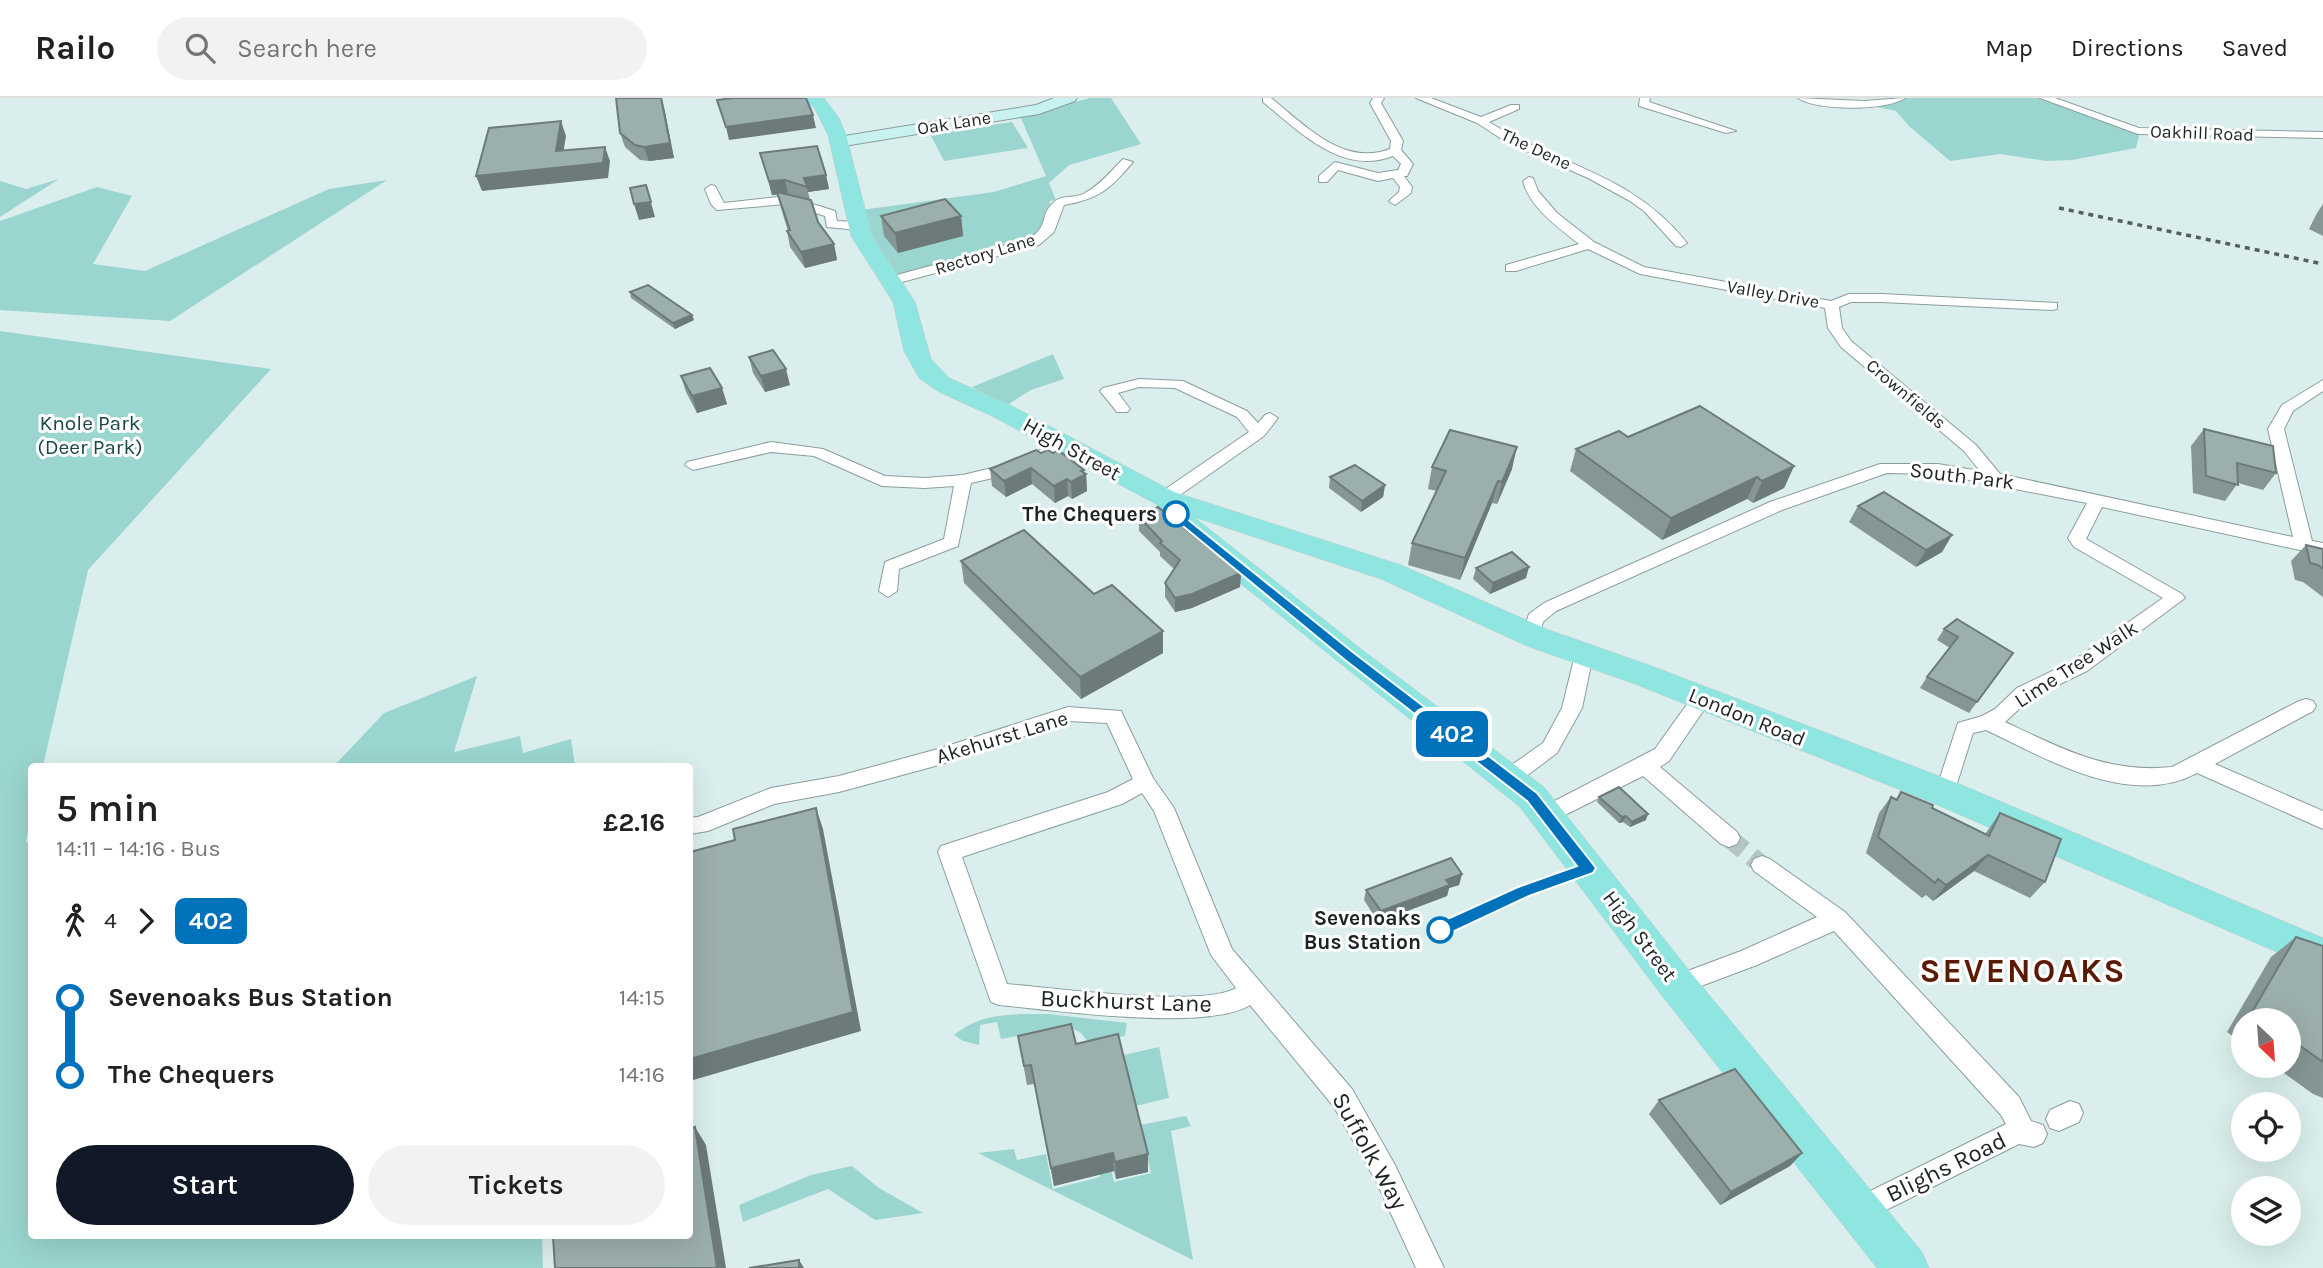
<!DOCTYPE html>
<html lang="en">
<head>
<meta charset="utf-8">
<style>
	:root { --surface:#fff; --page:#f2f2f2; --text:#202124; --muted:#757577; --line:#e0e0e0; --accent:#111827 }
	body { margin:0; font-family:Karla,sans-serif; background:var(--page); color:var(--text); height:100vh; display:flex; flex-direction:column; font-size:26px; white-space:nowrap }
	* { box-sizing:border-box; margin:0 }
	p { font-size:23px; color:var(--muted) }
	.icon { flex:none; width:38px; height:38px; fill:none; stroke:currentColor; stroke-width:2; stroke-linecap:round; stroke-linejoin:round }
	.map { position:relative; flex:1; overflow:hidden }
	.side { position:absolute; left:28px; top:665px; width:665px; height:476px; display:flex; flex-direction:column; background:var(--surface); border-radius:7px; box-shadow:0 7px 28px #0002 }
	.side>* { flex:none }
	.badge { padding:0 14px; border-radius:10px; font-size:24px; line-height:46px }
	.needle { width:46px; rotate:155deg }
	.controls { position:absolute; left:2231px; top:910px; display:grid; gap:14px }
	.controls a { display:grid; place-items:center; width:70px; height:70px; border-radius:50%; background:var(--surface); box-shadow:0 7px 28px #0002; font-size:35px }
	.map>.badge { position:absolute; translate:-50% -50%; box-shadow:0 0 0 4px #fff }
	.legs { display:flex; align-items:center; gap:10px; height:77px; padding:0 28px; font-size:23px }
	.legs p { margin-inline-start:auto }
	.head { display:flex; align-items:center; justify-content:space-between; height:119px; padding:0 28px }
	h1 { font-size:38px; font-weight:600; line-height:52px }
	.action { display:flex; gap:14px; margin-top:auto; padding:14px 28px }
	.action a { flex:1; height:80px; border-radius:42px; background:var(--accent); color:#fff; font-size:28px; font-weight:600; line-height:80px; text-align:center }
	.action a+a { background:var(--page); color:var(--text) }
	ul { padding:0 28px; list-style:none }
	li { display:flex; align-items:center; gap:24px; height:77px; font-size:26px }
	li i { display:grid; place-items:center; width:10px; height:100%; margin:0 9px; background:currentColor }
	li i::after { content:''; width:18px; height:18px; margin:-9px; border:5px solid; border-radius:50%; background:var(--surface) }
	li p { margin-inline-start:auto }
	li:first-child i { background:linear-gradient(#0000 50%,currentColor 0) }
	li:last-child i { background:linear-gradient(currentColor 50%,#0000 0) }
	header { display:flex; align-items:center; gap:42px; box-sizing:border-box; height:98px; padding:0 35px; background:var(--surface); border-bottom:2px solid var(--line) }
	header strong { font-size:33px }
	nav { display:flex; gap:38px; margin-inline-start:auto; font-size:24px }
	.search { width:490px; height:63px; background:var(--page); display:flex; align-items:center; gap:18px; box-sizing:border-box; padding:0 24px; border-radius:38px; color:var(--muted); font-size:26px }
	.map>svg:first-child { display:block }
	.green { fill:#9bd5cf }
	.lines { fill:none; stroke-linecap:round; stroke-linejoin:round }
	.street-tunnel { stroke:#b4c6c4; stroke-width:19; stroke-dasharray:19 10; stroke-linecap:butt }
	.street-casing { stroke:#8a9e9b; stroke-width:2 }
	.secondary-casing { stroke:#8a9e9b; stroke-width:2 }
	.primary-casing { stroke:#c9caca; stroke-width:1 }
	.street { fill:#fff; fill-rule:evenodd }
	.secondary { fill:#c7f2ef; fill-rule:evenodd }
	.primary { fill:#8fe5df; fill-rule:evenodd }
	.rail { stroke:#545f5e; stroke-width:3.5; stroke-dasharray:5 5; stroke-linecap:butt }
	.wall { fill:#859695 }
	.shaded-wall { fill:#6c7a79 }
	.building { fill:#9bafad; stroke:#6c7a79; stroke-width:2 }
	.line-1 { fill:#0072bc; stroke:#fff; stroke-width:2 }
	.stop-1-dot { fill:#fff; stroke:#0072bc; stroke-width:3.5 }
	.labels { text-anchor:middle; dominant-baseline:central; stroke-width:6; stroke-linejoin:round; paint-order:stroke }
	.far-street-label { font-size:18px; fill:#1c2322; stroke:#fff }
	.park-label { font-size:21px; fill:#184844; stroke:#fff }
	.street-label { font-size:21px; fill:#1c2322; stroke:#fff }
	.stop-label { font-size:21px; font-weight:bold; fill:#1c2322; stroke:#fff; text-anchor:end }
	.near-street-label { font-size:24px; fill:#1c2322; stroke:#fff }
	.near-district-label { font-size:33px; font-weight:bold; letter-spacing:2px; fill:#5b1a04; stroke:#fff }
</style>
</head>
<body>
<header>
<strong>Railo</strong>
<div class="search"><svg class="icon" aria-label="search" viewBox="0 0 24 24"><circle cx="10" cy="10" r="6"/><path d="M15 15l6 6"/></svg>Search here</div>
<nav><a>Map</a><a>Directions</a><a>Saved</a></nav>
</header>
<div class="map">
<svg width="2323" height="1170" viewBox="0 0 2323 1170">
	<rect width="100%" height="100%" fill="#daefed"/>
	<!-- green -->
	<g class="green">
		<path d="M1090 0H1111L1141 46 1069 67 1049 85 1056 102 1050 103 1045 134 1032 143 897 179 868 141 861 112 994 94 1046 78 1020 18Z"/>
		<path d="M1900 0H2044L2136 33 2139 38 2136 50 2072 62 2046 63 2000 56 1950 63 1909 28 1896 13 1866 7 1889 5Z"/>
		<path d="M1012 24 1028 50 944 63 930 36Z"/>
		<path d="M59 81 0 119V83L26 91Z"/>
		<path d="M387 82 170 223 0 212V123L97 89 132 98 93 166 145 173 329 91Z"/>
		<path d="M0 233 271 271 88 472 43 668H32L31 719 26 744 32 745V1138H542L543 1170H0Z"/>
		<path d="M1053 256 1064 281 1031 292 1006 308 972 289Z"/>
		<path d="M477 578 454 654 520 638 523 655 571 641 575 668H334L384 615Z"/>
		<path d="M1048 916 1127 925 1125 938 1089 945 1081 935 1068 928 1001 941 997 924 980 927 979 947 963 943 954 937C982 914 1013 916 1048 916Z"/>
		<path d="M1159 949 1169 1000 1136 1008 1124 957Z"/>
		<path d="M1186 1018 1191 1028 1171 1033 1193 1162 978 1055 1014 1051 1017 1062 1046 1056 1053 1091 1100 1079 1094 1050 1106 1048 1114 1084 1151 1075 1140 1027Z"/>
		<path d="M852 1068 879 1090 923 1115 875 1122 828 1091 743 1124 739 1107 811 1077Z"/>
	</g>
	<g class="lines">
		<!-- street-tunnel -->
		<path class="street-tunnel" d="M1729 740 1762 767"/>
		<defs>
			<g id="street">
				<path d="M1263 0H1271C1305 27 1343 69 1390 51L1391 43 1370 5 1373 0H1384L1381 5 1403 43 1401 52 1413 66 1407 78H1404L1412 89 1411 95 1395 107 1389 103 1399 94 1400 89 1393 80 1378 83 1338 72 1327 84H1319V78L1335 64 1378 75 1398 72 1401 66 1393 58C1342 78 1300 34 1263 4Z"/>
				<path d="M1416 0H1431L1481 19 1511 7H1519V11L1489 24C1559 68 1633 76 1687 145L1681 149 1676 148 1644 113 1630 103 1588 80 1508 45 1477 25Z"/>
				<path d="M1640 0H1650L1649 4 1736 33 1726 35 1639 8Z"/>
				<path d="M1798 0 1864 3 1905 0C1887 13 1816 13 1798 0Z"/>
				<path d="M2040 0H2055L2139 30 2323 34V40L2138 36Z"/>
				<path d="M1123 61 1133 64C1110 91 1099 101 1064 107L1054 134 1039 147 891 187 884 183 886 180 1029 141C1050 127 1039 118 1053 105 1061 96 1075 101 1085 95 1100 87 1111 73 1123 61Z"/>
				<path d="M1529 79 1533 80 1538 93 1557 115 1594 144 1644 169 1831 203 1849 196H1881L2057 205V211L2052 212 1881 204H1851L1839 209 1842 230 1851 243 1976 347 2000 376 2293 439 2268 331 2282 307 2323 282V293L2293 313 2284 331 2312 443 2323 445V457L2102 409 2086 441 2182 496 2185 500 2087 573 2031 600 2005 624C2061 650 2108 676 2172 669L2299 603 2306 601 2313 603 2316 608 2313 613 2215 666 2323 713V731L2197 675C2130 711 2047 661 1986 632L1973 635 1952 701 1945 703 1938 701 1935 695 1958 625 1982 618 1995 611 2017 590 2073 563 2163 500 2074 449 2068 440 2087 405 1938 376 1887 375 1782 412 1556 513 1543 524 1538 541H1524L1522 536 1529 516 1544 505 1770 404 1880 366H1938L1980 373 1964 353 1841 249 1828 230 1825 210 1640 176 1588 151 1516 173H1506V167L1579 146C1558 129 1530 110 1523 83Z"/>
				<path d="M711 87 715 88 724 105 787 98 835 113 837 123 858 124 864 128 858 132 827 129 825 118 786 106 717 112 711 106 705 91Z"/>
				<path d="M1139 281 1183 283 1247 313 1258 325 1265 317 1270 315 1278 320 1264 338 1170 404H1158L1156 400 1158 396 1249 334 1237 319 1175 290 1139 289 1118 295 1130 311 1127 314H1117L1100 293 1103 290Z"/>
				<path d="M1067 340 1075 345 1073 348 1019 374 971 385 958 448 899 471 897 493 888 499 879 493 885 464 944 441 954 388 925 390 882 388 814 358 771 354 693 372 685 367 687 364 771 344 823 351 885 378 925 380 963 377 1008 366Z"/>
				<path d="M1584 550 1591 552 1593 557 1582 610 1557 655 1517 685 1510 687 1503 685 1500 679 1503 673 1543 645 1562 610 1575 557 1577 552Z"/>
				<path d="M1702 593 1709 595 1712 600 1669 663 1660 669 1737 734 1740 740 1737 746 1729 749 1721 746 1643 678 1555 722 1548 724 1541 722 1537 716 1541 710 1655 651 1695 595Z"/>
				<path d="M1068 609 1121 613 1153 680 1174 710 1232 851 1352 991 1395 1067 1444 1170H1416L1377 1085 1334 1009 1250 907C1208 934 1053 912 999 907L991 904 938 754 941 748 1108 694 1133 681 1107 625 1068 623 939 667 839 694 774 706 708 733 690 736V720L698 719 771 690 839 678 938 651ZM1142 695 1154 713 1211 857 1236 890C1202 910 1052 890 1007 886L962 759 1122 706Z"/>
				<path d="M1762 758 1770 761 1845 814 2019 999 2031 1023 2043 1027 2047 1036 2043 1045 2034 1049 2019 1046 1868 1121 1859 1125 1850 1121 1846 1112 1850 1103 2006 1026 2001 1017 1834 833 1757 867 1685 894 1677 898 1669 894 1665 887 1669 880 1741 853 1817 819 1754 773 1751 767 1754 761Z"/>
				<path d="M2070 1003 2079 1006 2083 1015 2079 1024 2059 1033 2050 1030 2046 1021 2050 1012Z"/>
			</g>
			<path id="secondary" d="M1054 0H1077L1075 3 1039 16 838 49 830 44 838 39 1036 7Z"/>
			<path id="primary" d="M804 0H824L839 20 846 37 872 138 915 204 931 261 949 280 1010 307 1174 394 1401 467 1549 532 1657 570 1957 685 2323 840V874L1933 705 1635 586 1527 548 1381 481 1194 419 1361 551 1544 689 1691 875 1922 1154 1929 1170H1877L1663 899 1520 709 1191 446 1168 426 1156 406 992 318 939 294 919 280 904 253 893 204 851 138 828 37 815 11Z"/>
		</defs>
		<!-- street casing -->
		<use href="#street" class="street-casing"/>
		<!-- secondary casing -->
		<use href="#secondary" class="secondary-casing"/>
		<!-- primary casing -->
		<use href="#primary" class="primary-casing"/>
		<!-- street -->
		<use href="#street" class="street"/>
		<!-- secondary -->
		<use href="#secondary" class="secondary"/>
		<!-- primary -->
		<use href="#primary" class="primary"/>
		<!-- rail -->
		<path class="rail" d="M2059 110 2323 166"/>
	</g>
	<!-- wall -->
	<g class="wall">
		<path d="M664 9 674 60 649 63 640 62 625 49 620 35Z"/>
		<path d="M760 55 826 77 829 91 808 94 810 102 818 124 834 146 837 162 805 170 790 149 787 133H788L777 97H772Z"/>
		<path d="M2323 106V138L2309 131 2317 115Z"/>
		<path d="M881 118H961L963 138 898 155 884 138Z"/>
		<path d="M630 194 694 222 675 231 631 200Z"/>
		<path d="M749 259 790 287 765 294 753 275Z"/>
		<path d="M681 278 722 290 727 306 697 315 686 294Z"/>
		<path d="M2204 331 2276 375 2263 392 2238 385 2225 403 2193 395 2191 348Z"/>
		<path d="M1628 339 1794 368 1784 390 1753 405 1747 401 1662 442 1570 373 1576 351Z"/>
		<path d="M1041 355H1053L1086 376 1087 393 1072 401 1068 398 1055 405 1032 386 1006 399 992 388 990 371Z"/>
		<path d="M1432 369 1512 371 1497 406 1492 405 1460 482 1408 467 1412 445 1437 393 1428 391Z"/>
		<path d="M1330 379 1385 387 1383 399 1361 414 1329 390Z"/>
		<path d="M1858 408 1952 437 1942 454 1916 469 1849 424Z"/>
		<path d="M1139 419 1241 475 1240 489 1192 510 1175 514 1165 499V485L1174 471 1160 458V454L1139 433Z"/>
		<path d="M2306 447 2323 451V499L2303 484 2295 482 2291 463Z"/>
		<path d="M961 463 1094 496 1163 555 1081 601 964 485Z"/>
		<path d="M1476 470 1526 480 1490 496 1473 481Z"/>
		<path d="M1944 531 2013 555 1969 615 1920 590 1927 579 1950 550 1937 542Z"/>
		<path d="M1901 694 1985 736 2000 715 2045 784 2030 800 1974 773 1933 803 1926 797 1922 800 1866 755 1879 715 1891 699 1896 701Z"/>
		<path d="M1599 699 1646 722 1630 729 1623 724 1619 725 1597 704Z"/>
		<path d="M1462 776 1459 787 1449 790 1447 798 1378 824 1364 802 1366 792Z"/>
		<path d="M2296 839 2323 848V1000L2313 996 2274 968H2289V922H2244V946L2227 934 2271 859Z"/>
		<path d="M1018 938 1076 946 1148 1074 1116 1081 1114 1073 1054 1088 1034 986 1027 987Z"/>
		<path d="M1659 1002 1802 1055 1790 1068 1720 1107 1649 1016Z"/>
	</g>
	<!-- shaded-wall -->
	<g class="shaded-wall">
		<path d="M662 0 674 60 649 63 644 49Z"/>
		<path d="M813 17 816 30 729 42 726 29Z"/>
		<path d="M561 23 566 38 561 68 556 53Z"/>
		<path d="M605 49 610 63 608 80 482 93 476 78Z"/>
		<path d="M826 77 829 91 808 94 804 80Z"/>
		<path d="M785 82 788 95 772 97 769 83Z"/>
		<path d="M646 87 655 119 639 122 634 106Z"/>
		<path d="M961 118 963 138 898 155 895 135Z"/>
		<path d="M834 146 837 162 805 170 801 154Z"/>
		<path d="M692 217 694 222 675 231 673 225Z"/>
		<path d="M786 271 790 287 765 294 761 278Z"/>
		<path d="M722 290 727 306 697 315 692 298Z"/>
		<path d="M1517 349 1512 371 1497 406 1502 384Z"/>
		<path d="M1794 368 1784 390 1753 405 1762 383Z"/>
		<path d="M1031 370 1032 386 1006 399 1004 383Z"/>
		<path d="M1084 372V377L1086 376 1087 393 1072 401 1071 384Z"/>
		<path d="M1757 379 1747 401 1662 442 1671 420Z"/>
		<path d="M1067 381 1068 398 1055 405 1054 388Z"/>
		<path d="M1498 383 1492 405 1460 482 1465 460Z"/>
		<path d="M1385 387 1383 399 1361 414 1362 403Z"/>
		<path d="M1952 437 1942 454 1916 469 1926 452Z"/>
		<path d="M1529 469 1526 480 1490 496 1493 485Z"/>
		<path d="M1241 475 1240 489 1192 510 1175 514V500Z"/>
		<path d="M1163 533V555L1081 601 1080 579Z"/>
		<path d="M816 710 823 731 861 933 690 983V961Z"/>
		<path d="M1648 716 1646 722 1630 729 1632 724Z"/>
		<path d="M1626 718 1623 724 1619 725 1622 719Z"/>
		<path d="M1988 757 1974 773 1933 803 1946 787Z"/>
		<path d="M1462 776 1459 787 1449 790 1447 798 1378 824 1381 813 1446 782Z"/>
		<path d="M695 1029 706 1047 726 1170H717Z"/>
		<path d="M1113 1055 1114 1073 1054 1088 1051 1070Z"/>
		<path d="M1802 1055 1790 1068 1720 1107 1731 1094Z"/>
		<path d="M1148 1056V1074L1116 1081 1115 1064Z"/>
		<path d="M799 1162 804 1170H799Z"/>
	</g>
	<!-- building -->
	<g class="building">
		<path d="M616 0H661L670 45 644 49 635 47 620 35Z"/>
		<path d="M733 0H806L813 17 726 29 717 2Z"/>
		<path d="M561 23 556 53 605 49 603 65 476 78 489 30Z"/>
		<path d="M817 48 826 77 804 80 807 89 785 82 769 83 760 55Z"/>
		<path d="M646 87 651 104 634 106 630 90Z"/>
		<path d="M777 94 811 102 818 124 834 146 801 154 787 133 790 132Z"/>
		<path d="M945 101 961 118 895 135 881 118Z"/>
		<path d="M648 187 692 217 673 225 630 194Z"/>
		<path d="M773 252 786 271 761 278 749 259Z"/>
		<path d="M710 270 722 290 692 298 681 278Z"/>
		<path d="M1700 308 1794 368 1762 383 1757 379 1671 420 1576 351 1619 333 1628 339Z"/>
		<path d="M2204 331 2273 348 2276 375 2237 365 2238 387 2206 378Z"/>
		<path d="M1450 332 1517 349 1502 384 1498 383 1465 460 1412 445 1446 373 1432 369Z"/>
		<path d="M1036 352 1041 355 1048 352 1053 355 1058 352 1084 372 1081 373 1086 376 1071 384 1067 381 1054 388 1031 370 1004 383 990 371Z"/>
		<path d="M1355 367 1385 387 1362 403 1330 379Z"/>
		<path d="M1884 394 1952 437 1926 452 1858 408Z"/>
		<path d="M1158 409 1241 475 1192 496 1175 500 1165 485 1180 462 1160 445 1162 443 1139 419Z"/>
		<path d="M1024 432 1094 496 1112 487 1163 533 1080 579 961 463Z"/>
		<path d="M2306 447 2323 451V471L2318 467 2310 465Z"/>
		<path d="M1512 454 1529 469 1493 485 1476 470Z"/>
		<path d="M1957 521 2013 555 1977 604 1927 579 1958 539 1944 531Z"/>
		<path d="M1619 689 1648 716 1632 724 1626 718 1622 719 1599 699Z"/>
		<path d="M1901 694 1933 707 1932 710 1989 738 2000 715 2061 741 2045 784 1988 757 1946 787 1938 781 1935 785 1878 739 1891 699 1897 702Z"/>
		<path d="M816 710 853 914 690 961V754L735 742 733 731Z"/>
		<path d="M1451 760 1462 776 1446 782 1450 787 1381 813 1366 792Z"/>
		<path d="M2296 839 2323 848V964L2289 940V922H2263L2252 914Z"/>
		<path d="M1071 926 1076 946 1118 936 1148 1056 1115 1064 1113 1055 1051 1070 1031 967 1024 968 1018 938Z"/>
		<path d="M1735 971 1802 1055 1731 1094 1659 1002Z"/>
		<path d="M695 1029 717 1170H555L553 1138H690V1031Z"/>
		<path d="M799 1162V1170H749Z"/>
	</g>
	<!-- line-1 -->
	<path class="line-1" d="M1176 412 1354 555 1537 695 1593 766 1596 770 1593 775 1529 798 1446 837H1434L1432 832 1434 827 1518 789 1577 768 1527 703 1345 562 1172 419V414Z"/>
	<!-- markers -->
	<g class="stop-1-dot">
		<circle cx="1176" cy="416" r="12"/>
		<circle cx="1440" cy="832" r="12"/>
	</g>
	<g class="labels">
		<!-- far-street labels -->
		<g class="far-street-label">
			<text transform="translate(954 25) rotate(-9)">Oak Lane</text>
			<text transform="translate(2202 35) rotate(2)">Oakhill Road</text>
			<text transform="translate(1536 51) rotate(25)">The Dene</text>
			<text transform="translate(985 156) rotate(-17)">Rectory Lane</text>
			<text transform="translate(1773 196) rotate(10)">Valley Drive</text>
			<text transform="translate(1906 296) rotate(40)">Crownfields</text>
		</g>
		<!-- park labels -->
		<g class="park-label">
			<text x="90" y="325">Knole Park<tspan x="90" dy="24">(Deer Park)</tspan></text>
		</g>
		<!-- street labels -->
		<g class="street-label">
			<text transform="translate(1072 351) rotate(29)">High Street</text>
			<text transform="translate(1962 378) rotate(7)">South Park</text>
			<text transform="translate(2076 566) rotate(-33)">Lime Tree Walk</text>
			<text transform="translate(1747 619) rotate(22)">London Road</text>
			<text transform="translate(1002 639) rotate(-17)">Akehurst Lane</text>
			<text transform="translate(1640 838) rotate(53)">High Street</text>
		</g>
		<!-- stop labels -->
		<g class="stop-label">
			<text x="1157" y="416">The Chequers</text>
			<text x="1421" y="820">Sevenoaks<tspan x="1421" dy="24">Bus Station</tspan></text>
		</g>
		<!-- near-street labels -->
		<g class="near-street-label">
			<text transform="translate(1126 903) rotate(2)">Buckhurst Lane</text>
			<text transform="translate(1370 1053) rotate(61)">Suffolk Way</text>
			<text transform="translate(1946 1069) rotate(-26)">Blighs Road</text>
		</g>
		<!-- near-district labels -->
		<g class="near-district-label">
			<text x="2023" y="873">SEVENOAKS</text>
		</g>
	</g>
</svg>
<div class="controls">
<a><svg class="needle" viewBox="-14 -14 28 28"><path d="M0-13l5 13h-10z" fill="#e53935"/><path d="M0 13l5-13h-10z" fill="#757577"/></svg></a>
<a><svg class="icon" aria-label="locate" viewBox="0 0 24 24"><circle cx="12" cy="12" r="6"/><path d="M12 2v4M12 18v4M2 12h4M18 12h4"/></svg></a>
<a><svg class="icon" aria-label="layers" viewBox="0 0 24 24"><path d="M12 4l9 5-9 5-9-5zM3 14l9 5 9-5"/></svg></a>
</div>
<b class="badge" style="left:1452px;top:636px;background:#0072bc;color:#fff">402</b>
<section class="side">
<div class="head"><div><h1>5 min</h1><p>14:11 – 14:16 · Bus</p></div><b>£2.16</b></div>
<div class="legs"><svg class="icon" aria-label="walk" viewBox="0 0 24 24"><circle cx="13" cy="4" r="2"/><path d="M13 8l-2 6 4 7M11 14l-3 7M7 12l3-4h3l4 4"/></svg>4<svg class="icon" aria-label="forward" viewBox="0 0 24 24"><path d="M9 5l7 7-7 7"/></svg><b class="badge" style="background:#0072bc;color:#fff">402</b></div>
<ul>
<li><i style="color:#0072bc"></i><b>Sevenoaks Bus Station</b><p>14:15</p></li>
<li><i style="color:#0072bc"></i><b>The Chequers</b><p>14:16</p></li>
</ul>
<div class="action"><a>Start</a><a>Tickets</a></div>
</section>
</div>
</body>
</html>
